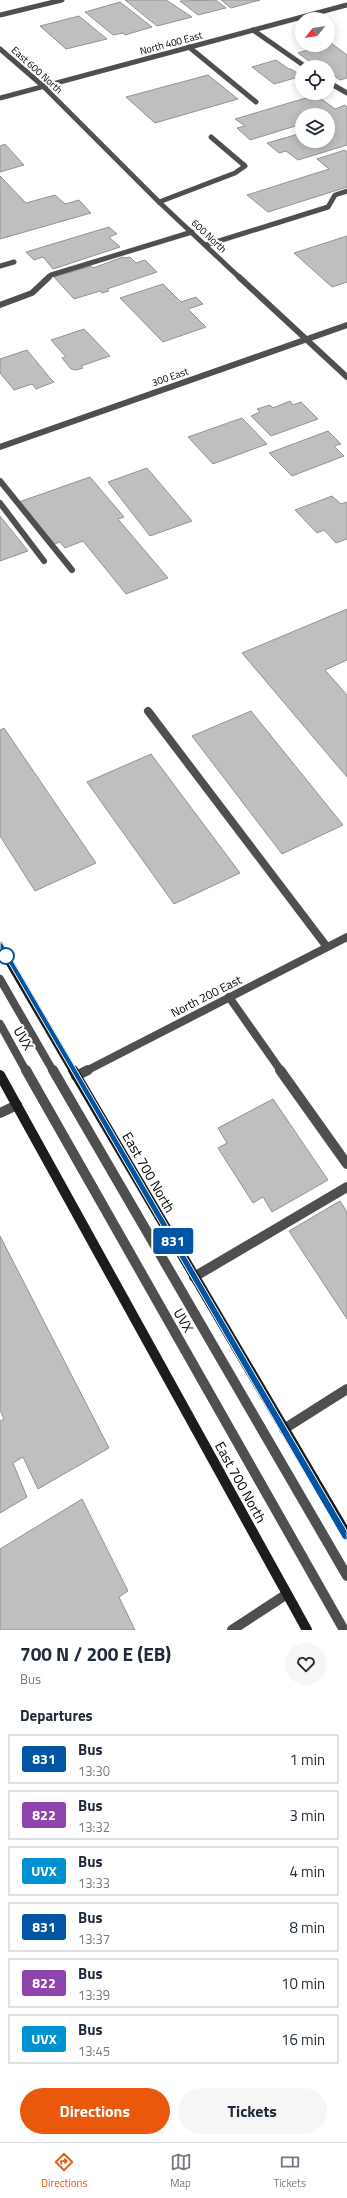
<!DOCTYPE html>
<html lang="en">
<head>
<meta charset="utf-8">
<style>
	:root { --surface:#fff; --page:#f6f6f7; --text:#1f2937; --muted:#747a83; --line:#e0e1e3; --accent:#ea580c }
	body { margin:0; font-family:"Titillium Web",sans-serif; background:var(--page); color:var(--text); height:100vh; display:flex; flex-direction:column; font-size:15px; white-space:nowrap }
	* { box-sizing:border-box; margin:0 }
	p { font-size:13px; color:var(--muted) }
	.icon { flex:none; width:22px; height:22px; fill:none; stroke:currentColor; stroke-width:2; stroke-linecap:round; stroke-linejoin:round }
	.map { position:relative; height:1630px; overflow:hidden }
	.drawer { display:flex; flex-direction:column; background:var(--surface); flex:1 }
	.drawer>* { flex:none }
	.badge { padding:0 8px; border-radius:3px; font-size:14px; line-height:26px }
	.needle { width:26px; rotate:240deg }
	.controls { position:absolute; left:295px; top:12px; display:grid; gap:8px }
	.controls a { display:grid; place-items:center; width:40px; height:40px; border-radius:50%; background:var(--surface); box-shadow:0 2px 10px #0003; font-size:20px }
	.map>.badge { position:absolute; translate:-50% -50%; box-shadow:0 0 0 2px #fff }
	h2 { padding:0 20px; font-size:15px; line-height:36px }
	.round { display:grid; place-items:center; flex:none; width:42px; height:42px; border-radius:21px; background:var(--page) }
	.overview { display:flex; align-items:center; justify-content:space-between; height:68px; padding:0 20px }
	h1 { font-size:19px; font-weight:700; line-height:30px }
	.action { display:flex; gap:8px; margin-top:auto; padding:8px 20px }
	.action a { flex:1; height:46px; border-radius:24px; background:var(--accent); color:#fff; font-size:16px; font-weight:700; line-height:46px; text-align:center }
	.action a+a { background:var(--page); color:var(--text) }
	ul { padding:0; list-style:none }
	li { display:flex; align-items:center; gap:12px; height:50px; margin:0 8px 6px; padding:0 12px; border:2px solid var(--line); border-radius:0px }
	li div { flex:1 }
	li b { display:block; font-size:15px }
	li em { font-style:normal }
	li .badge { min-width:44px; font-weight:700; text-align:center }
	.tabs { display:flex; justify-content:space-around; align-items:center; height:56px; border-top:1px solid var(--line); background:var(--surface); font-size:11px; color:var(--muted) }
	.tabs a { display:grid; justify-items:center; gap:2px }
	.tabs .current { color:var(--accent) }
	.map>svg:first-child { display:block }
	.building { fill:#bfbfbf; stroke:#939393 }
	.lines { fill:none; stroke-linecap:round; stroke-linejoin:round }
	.service-far3 { stroke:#4f4f4f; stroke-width:5 }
	.service-far2 { stroke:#4f4f4f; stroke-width:6 }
	.service-far1 { stroke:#4f4f4f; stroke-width:8 }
	.service { stroke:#4f4f4f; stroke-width:10 }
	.minor-far3 { stroke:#4f4f4f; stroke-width:5 }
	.minor-far2 { stroke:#4f4f4f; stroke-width:6 }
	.minor-far1 { stroke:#4f4f4f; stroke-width:8 }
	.minor { stroke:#4f4f4f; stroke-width:10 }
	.tertiary { stroke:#4f4f4f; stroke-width:5 }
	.secondary-far1 { stroke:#1c1c1c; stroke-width:8 }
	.secondary { stroke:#1c1c1c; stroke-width:10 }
	.line { fill:#0055a4; stroke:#fff }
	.stop-dot { fill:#fff; stroke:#0055a4; stroke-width:2 }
	.labels { text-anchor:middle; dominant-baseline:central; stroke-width:4; stroke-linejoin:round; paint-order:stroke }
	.far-street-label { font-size:10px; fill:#000; stroke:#fff }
	.street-label { font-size:12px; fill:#000; stroke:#fff }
	.near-street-label { font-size:14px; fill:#000; stroke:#fff }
</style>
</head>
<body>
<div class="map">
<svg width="347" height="1630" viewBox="0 0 347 1630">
	<rect width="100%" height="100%" fill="#fff"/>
	<!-- building -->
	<g class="building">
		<path d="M125 0H166L192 17 157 26Z"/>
		<path d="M216 0 226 8 198 15 180 1Z"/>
		<path d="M221 0H260L231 8Z"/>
		<path d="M120 2 152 27 125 35 123 33 113 35 85 12Z"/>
		<path d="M79 16 107 39 66 49 40 26Z"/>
		<path d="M331 43 347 55V78L340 80 328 71V67L316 66 298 53Z"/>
		<path d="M276 60 289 69H291L302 76 274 84 252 67Z"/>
		<path d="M208 75 238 99 155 123 126 97Z"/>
		<path d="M316 95 335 109 345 105 347 107V145L298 160 286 151 279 153 267 143 302 133V141H328V115H302V124L250 140 237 128 245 126 235 119Z"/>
		<path d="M5 144 24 165 0 172V146Z"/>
		<path d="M345 150 347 152V187L268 212 247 195 329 169 317 159Z"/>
		<path d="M0 176 26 203 55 195 65 204 79 200 91 213 0 239Z"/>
		<path d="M109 227 117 234 109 237 120 247 53 269 43 257 34 260 26 252Z"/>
		<path d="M347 236V282L332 287 294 253Z"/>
		<path d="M123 257 125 258 130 257 136 263 145 260 157 272 107 289 109 291 102 293 100 291 74 299 54 277 91 266 93 268Z"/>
		<path d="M163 284 181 302 196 297 203 304 188 309 206 327 163 342 120 298Z"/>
		<path d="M84 329 110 356 81 366 83 368 76 370 71 369 62 358 66 357 51 340Z"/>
		<path d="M27 350 50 378 54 382 36 389 32 384 14 390 0 373V359Z"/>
		<path d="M290 401 293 405 301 402 318 419 271 436 251 416 260 412 257 409 270 405 273 408Z"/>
		<path d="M242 418 267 444 213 464 188 437Z"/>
		<path d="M328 431 341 444 334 446 344 456 292 476 269 453Z"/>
		<path d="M147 468 192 521 150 536 108 482Z"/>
		<path d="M90 477 124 517 118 519 168 578 126 594 83 541 65 548 60 542 52 545 19 502Z"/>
		<path d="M332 496 341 504 347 502V539L336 543 324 530 317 533 295 510Z"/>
		<path d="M0 516 28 551 0 561Z"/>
		<path d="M347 609V660L325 670 347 695V777L242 653Z"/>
		<path d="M251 711 343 825 282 854 192 736Z"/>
		<path d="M4 728 96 863 35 891 0 836V730Z"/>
		<path d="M151 754 240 873 174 904 87 782Z"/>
		<path d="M273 1099 328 1180 272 1212 263 1197 253 1203 218 1148 227 1143 218 1128Z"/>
		<path d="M340 1201 347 1212V1319L289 1231Z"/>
		<path d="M0 1236 109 1448 38 1489 23 1457 13 1463 27 1497 0 1513V1421L4 1419 0 1410Z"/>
		<path d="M82 1499 128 1591 119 1597 135 1630H0V1549Z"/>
	</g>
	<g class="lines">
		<!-- service-far3 -->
		<g class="service-far3">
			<path d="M0 15 62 0"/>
			<path d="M253 30 306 67"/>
			<path d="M189 47 256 102"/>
			<path d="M328 82 347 93"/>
			<path d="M159 202 235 173 245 166 211 137"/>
			<path d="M206 245 328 207 335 195 347 191"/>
			<path d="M0 266 14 262"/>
			<path d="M48 278 51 275 192 232"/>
		</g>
		<!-- service-far2 -->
		<g class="service-far2">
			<path d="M0 305 32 293 49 277"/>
			<path d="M0 481 72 570"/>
			<path d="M0 503 44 561"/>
		</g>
		<!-- service-far1 -->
		<g class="service-far1">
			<path d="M148 711 327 947"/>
			<path d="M0 979 53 1071"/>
			<path d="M229 997 281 1071"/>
			<path d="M0 1024 26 1071"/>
		</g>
		<!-- service -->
		<g class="service">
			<path d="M26 1070 344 1630"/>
			<path d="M53 1070 347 1576"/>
			<path d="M280 1070 347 1164"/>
			<path d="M194 1277 347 1187"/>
			<path d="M284 1429 347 1389"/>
			<path d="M232 1630 287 1594"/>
		</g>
		<!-- minor-far3 -->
		<path class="minor-far3" d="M0 49 43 86 159 202 240 278"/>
		<!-- minor-far2 -->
		<g class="minor-far2">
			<path d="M239 277 347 377"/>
			<path d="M0 447 347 325"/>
		</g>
		<!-- minor-far1 -->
		<path class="minor-far1" d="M86 1071 347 937"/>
		<!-- minor -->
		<g class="minor">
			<path d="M76 1076 88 1070"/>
			<path d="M0 1113 17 1105"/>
		</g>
		<!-- tertiary -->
		<path class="tertiary" d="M0 98 347 5"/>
		<!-- secondary-far1 -->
		<path class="secondary-far1" d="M0 946 73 1071"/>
		<!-- secondary -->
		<g class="secondary">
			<path d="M73 1070 347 1535"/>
			<path d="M0 1075 307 1630"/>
		</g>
	</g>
	<!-- line -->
	<path class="line" d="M0 942 3 944 347 1531V1540L343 1539 0 948Z"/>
	<!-- markers -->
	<circle class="stop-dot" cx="6" cy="956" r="8"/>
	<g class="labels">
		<!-- far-street labels -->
		<g class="far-street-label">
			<text transform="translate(171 43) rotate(-15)">North 400 East</text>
			<text transform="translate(37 70) rotate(42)">East 600 North</text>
			<text transform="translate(209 236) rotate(43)">600 North</text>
			<text transform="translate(170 377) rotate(-19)">300 East</text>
		</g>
		<!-- street labels -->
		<g class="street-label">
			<text transform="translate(206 996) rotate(-27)">North 200 East</text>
		</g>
		<!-- near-street labels -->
		<g class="near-street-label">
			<text transform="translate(24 1038) rotate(60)">UVX</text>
			<text transform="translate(149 1172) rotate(60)">East 700 North</text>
			<text transform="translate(184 1320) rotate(60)">UVX</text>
			<text transform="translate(241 1482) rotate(61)">East 700 North</text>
		</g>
	</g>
</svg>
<div class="controls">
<a><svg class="needle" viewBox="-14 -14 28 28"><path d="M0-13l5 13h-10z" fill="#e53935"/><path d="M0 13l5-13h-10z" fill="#747a83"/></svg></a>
<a><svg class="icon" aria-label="locate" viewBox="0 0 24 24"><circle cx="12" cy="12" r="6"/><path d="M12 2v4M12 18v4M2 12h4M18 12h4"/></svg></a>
<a><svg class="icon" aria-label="layers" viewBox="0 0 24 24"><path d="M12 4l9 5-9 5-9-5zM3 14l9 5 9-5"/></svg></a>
</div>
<b class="badge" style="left:173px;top:1241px;background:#0055a4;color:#fff">831</b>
</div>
<section class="drawer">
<div class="overview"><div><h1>700 N / 200 E (EB)</h1><p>Bus</p></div><a class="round"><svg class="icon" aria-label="heart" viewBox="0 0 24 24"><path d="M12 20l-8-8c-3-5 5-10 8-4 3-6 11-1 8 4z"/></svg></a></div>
<h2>Departures</h2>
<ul>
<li><span class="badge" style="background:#0055a4;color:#fff">831</span><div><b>Bus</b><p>13:30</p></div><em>1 min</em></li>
<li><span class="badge" style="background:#8e44ad;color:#fff">822</span><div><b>Bus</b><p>13:32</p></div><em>3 min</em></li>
<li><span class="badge" style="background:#0091d0;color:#fff">UVX</span><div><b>Bus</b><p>13:33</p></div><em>4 min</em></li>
<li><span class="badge" style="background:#0055a4;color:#fff">831</span><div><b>Bus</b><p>13:37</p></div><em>8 min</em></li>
<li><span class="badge" style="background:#8e44ad;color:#fff">822</span><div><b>Bus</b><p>13:39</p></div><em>10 min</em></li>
<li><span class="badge" style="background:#0091d0;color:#fff">UVX</span><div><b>Bus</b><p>13:45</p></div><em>16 min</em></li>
</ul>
<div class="action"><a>Directions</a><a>Tickets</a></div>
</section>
<nav class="tabs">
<a class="current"><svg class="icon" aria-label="directions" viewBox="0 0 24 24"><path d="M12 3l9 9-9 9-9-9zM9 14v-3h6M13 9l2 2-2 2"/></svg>Directions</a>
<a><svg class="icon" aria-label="map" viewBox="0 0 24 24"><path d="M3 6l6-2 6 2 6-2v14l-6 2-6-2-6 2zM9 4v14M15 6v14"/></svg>Map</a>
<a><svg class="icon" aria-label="tickets" viewBox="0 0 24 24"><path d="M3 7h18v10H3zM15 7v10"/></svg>Tickets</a>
</nav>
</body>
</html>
